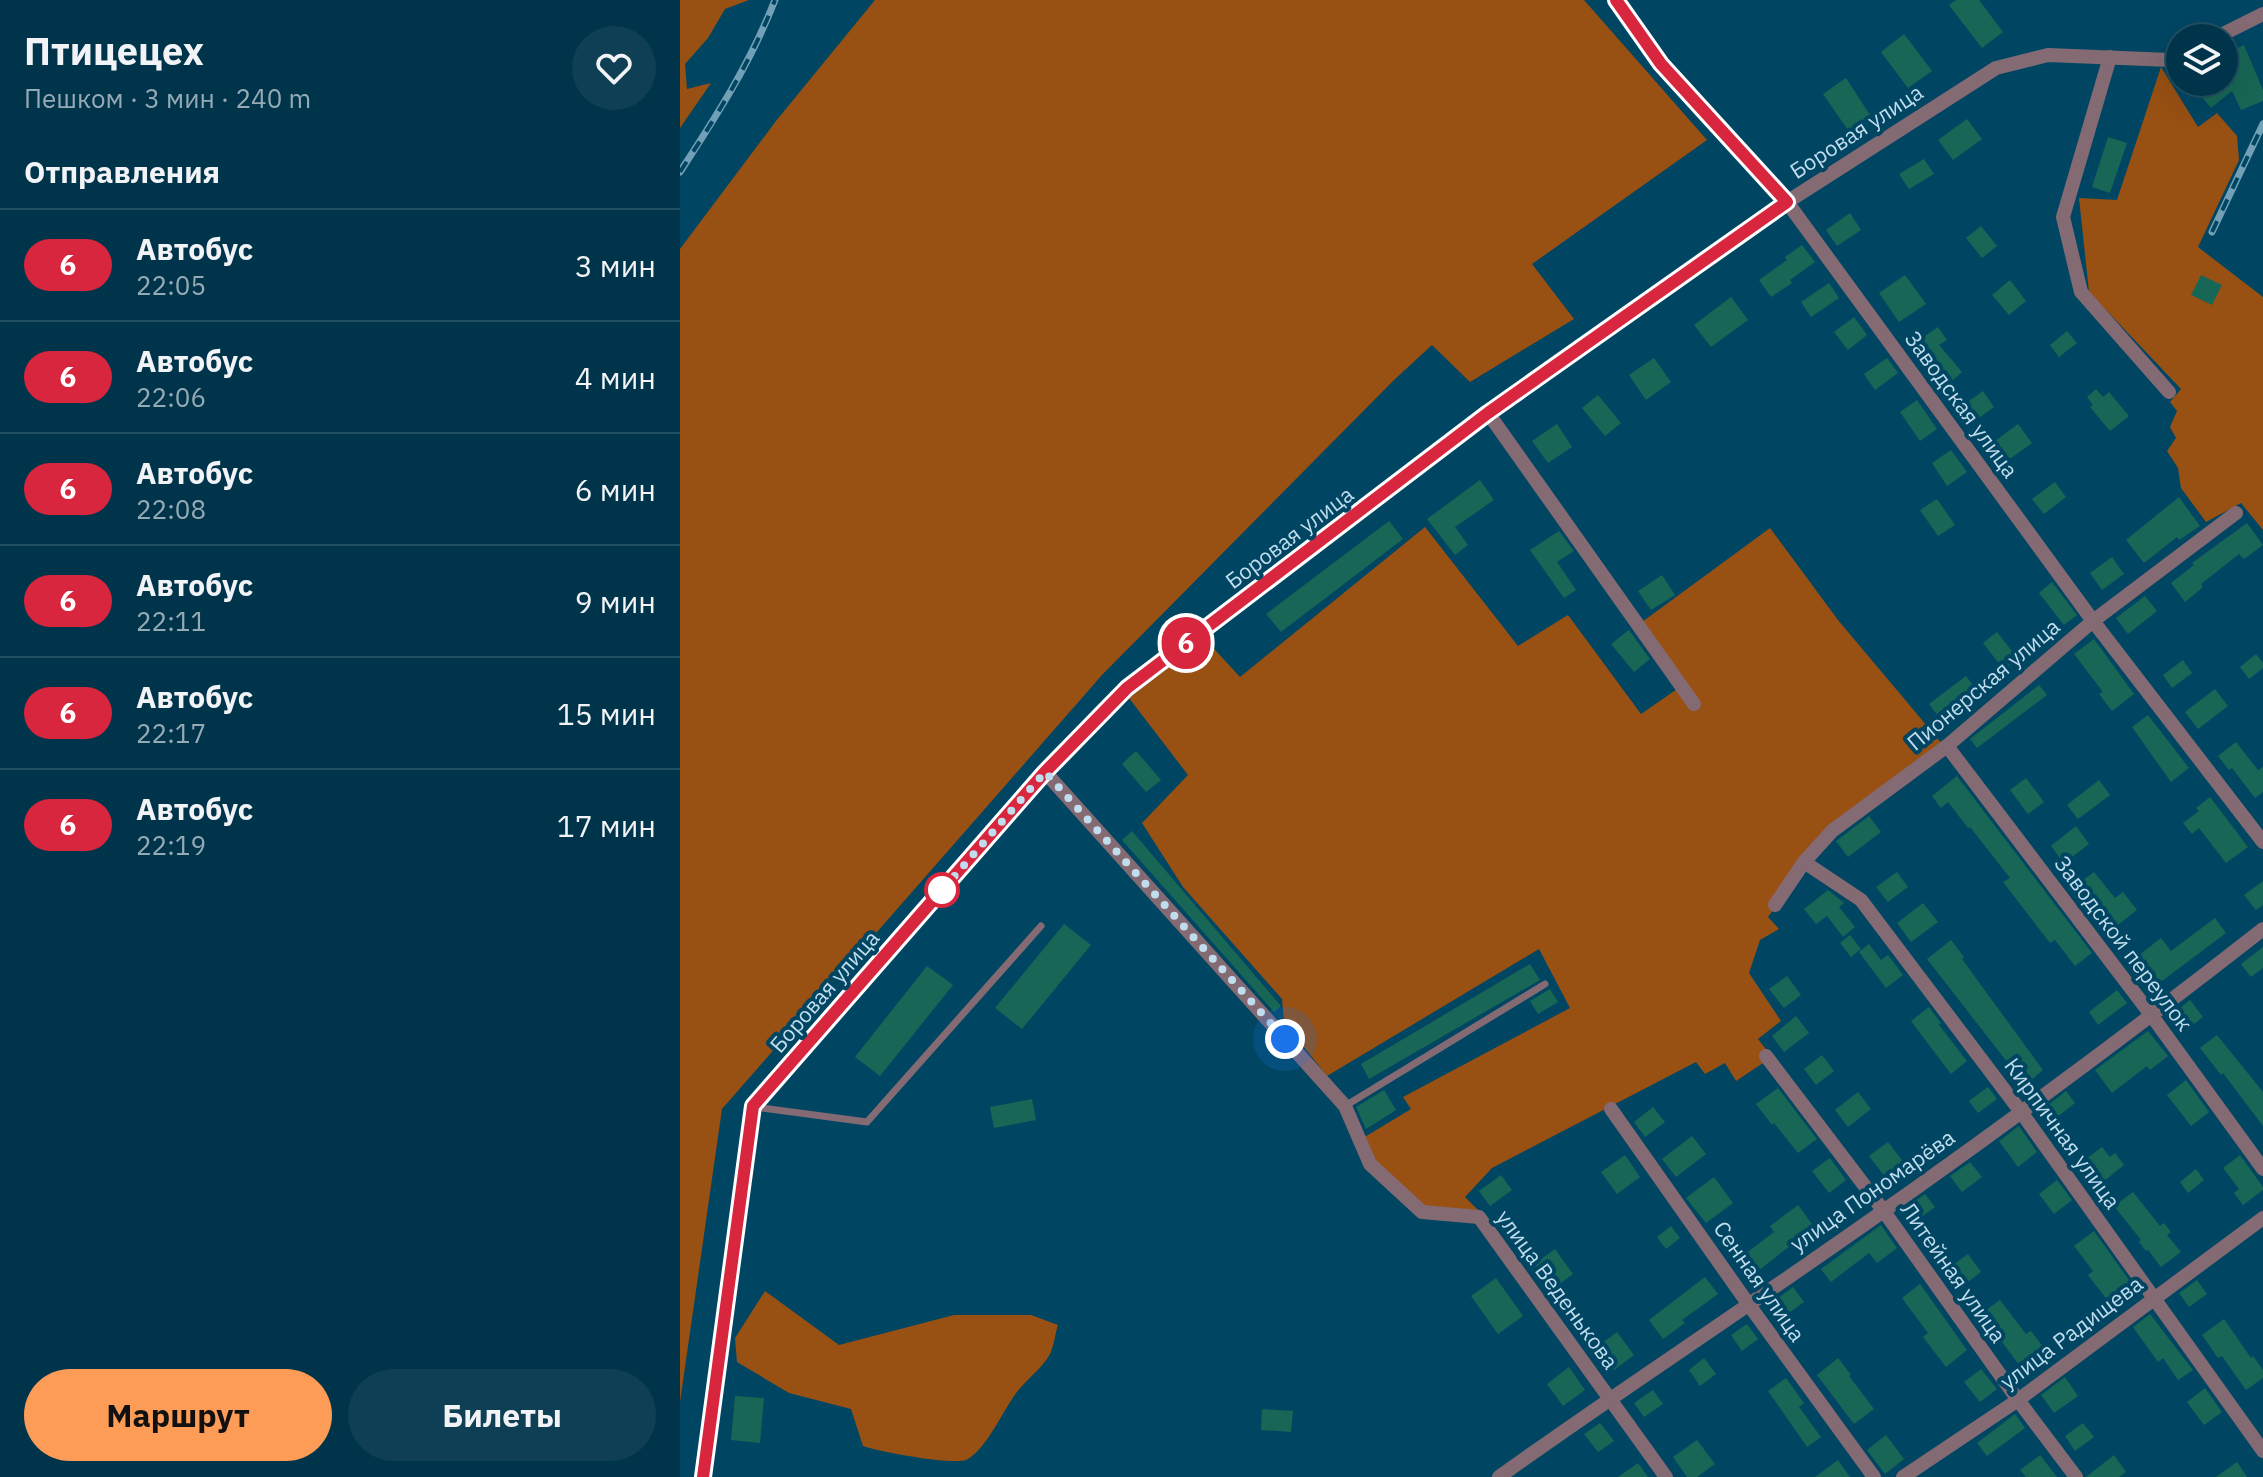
<!DOCTYPE html>
<html lang="ru">
<head>
<meta charset="utf-8">
<style>
	:root { --surface:#00344a; --page:#0e3f54; --text:#f1f3f6; --muted:#95aab5; --line:#224f62; --accent:#fd9c56 }
	body { margin:0; font-family:"IBM Plex Sans",sans-serif; background:var(--page); color:var(--text); height:100vh; display:flex; flex-direction:column; font-size:30px; white-space:nowrap }
	* { box-sizing:border-box; margin:0 }
	p { font-size:26px; color:var(--muted) }
	.icon { flex:none; width:44px; height:44px; fill:none; stroke:currentColor; stroke-width:2; stroke-linecap:round; stroke-linejoin:round }
	.map { position:relative; flex:1; overflow:hidden }
	.side { display:flex; flex-direction:column; background:var(--surface); width:680px }
	.side>* { flex:none }
	.badge { padding:0 16px; border-radius:26px; font-size:28px; line-height:52px }
	.tools { position:absolute; left:1486px; top:24px; display:grid; gap:16px }
	.tools a { display:grid; place-items:center; width:72px; height:72px; border-radius:50%; background:var(--surface); box-shadow:0 8px 32px #0002,0 0 0 2px var(--line); font-size:40px }
	.you { position:absolute; width:40px; height:40px; margin:-20px; border:6px solid #fff; border-radius:50%; background:#1a73e8; box-shadow:0 0 0 12px #1a73e833 }
	.map>.badge { position:absolute; translate:-50% -50%; box-shadow:0 0 0 4px #fff }
	h2 { padding:0 24px; font-size:30px; line-height:72px }
	.round { display:grid; place-items:center; flex:none; width:84px; height:84px; border-radius:42px; background:var(--page) }
	.overview { display:flex; align-items:center; justify-content:space-between; height:136px; padding:0 24px }
	h1 { font-size:38px; font-weight:700; line-height:60px }
	.primary-button { display:flex; gap:16px; margin-top:auto; padding:16px 24px }
	.primary-button a { flex:1; height:92px; border-radius:48px; background:var(--accent); color:#111; font-size:32px; font-weight:700; line-height:92px; text-align:center }
	.primary-button a+a { background:var(--page); color:var(--text) }
	ul { padding:0; list-style:none }
	li { display:flex; align-items:center; gap:24px; height:112px; padding:0 24px; border-top:2px solid var(--line) }
	li div { flex:1 }
	li b { display:block; font-size:30px }
	li em { font-style:normal }
	li .badge { min-width:88px; font-weight:700; text-align:center }
	main { display:flex; flex:1; min-height:0 }
	.map>svg:first-child { display:block }
	.green { fill:#985013 }
	.building { fill:#186655 }
	.lines { fill:none; stroke-linecap:round; stroke-linejoin:round }
	.lane { stroke:#846a73; stroke-width:7 }
	.street { stroke:#846a73; stroke-width:14 }
	.rail-casing { stroke:#72a0b6; stroke-width:7 }
	.rail { stroke:#004663; stroke-width:4; stroke-dasharray:12; stroke-linecap:butt }
	.line-casing { stroke:#fff; stroke-width:18 }
	.line { stroke:#d7263d; stroke-width:12 }
	.walk { stroke:#c0ddee; stroke-width:8; stroke-dasharray:0 14.4 }
	.stop-dot { fill:#fff; stroke:#d7263d; stroke-width:4 }
	.labels { text-anchor:middle; dominant-baseline:central; stroke-width:8; stroke-linejoin:round; paint-order:stroke }
	.street-label { font-size:22px; fill:#c0ddee; stroke:#004663 }
</style>
</head>
<body>
<main>
<section class="side">
<div class="overview"><div><h1>Птицецех</h1><p>Пешком · 3 мин · 240 m</p></div><a class="round"><svg class="icon" aria-label="heart" viewBox="0 0 24 24"><path d="M12 20l-8-8c-3-5 5-10 8-4 3-6 11-1 8 4z"/></svg></a></div>
<h2>Отправления</h2>
<ul>
<li><span class="badge" style="background:#d7263d;color:#fff">6</span><div><b>Автобус</b><p>22:05</p></div><em>3 мин</em></li>
<li><span class="badge" style="background:#d7263d;color:#fff">6</span><div><b>Автобус</b><p>22:06</p></div><em>4 мин</em></li>
<li><span class="badge" style="background:#d7263d;color:#fff">6</span><div><b>Автобус</b><p>22:08</p></div><em>6 мин</em></li>
<li><span class="badge" style="background:#d7263d;color:#fff">6</span><div><b>Автобус</b><p>22:11</p></div><em>9 мин</em></li>
<li><span class="badge" style="background:#d7263d;color:#fff">6</span><div><b>Автобус</b><p>22:17</p></div><em>15 мин</em></li>
<li><span class="badge" style="background:#d7263d;color:#fff">6</span><div><b>Автобус</b><p>22:19</p></div><em>17 мин</em></li>
</ul>
<div class="primary-button"><a>Маршрут</a><a>Билеты</a></div>
</section>
<div class="map">
<svg width="1583" height="1477" viewBox="0 0 1583 1477">
	<rect width="100%" height="100%" fill="#004663"/>
	<!-- green -->
	<g class="green">
		<path d="M0 0H69L45 9 28 38 5 64 7 89 31 83 0 128Z"/>
		<path d="M195 0H904L1027 140 852 264 894 319 790 382 752 345 714 380 422 675 42 1109 0 1402V249L96 121Z"/>
		<path d="M1481 67 1518 127 1537 113 1557 136 1559 160 1518 247 1583 297V530L1561 503 1526 522 1501 488 1498 468 1487 451 1496 438 1490 427 1497 411 1490 402 1501 389 1409 292 1399 198 1437 200Z"/>
		<path d="M745 527 838 646 888 615 961 714 1000 687 962 622 1090 528 1158 620 1263 745 1152 827 1088 917 1099 929 1080 940 1069 973 1101 1021 1078 1039 1092 1057 1056 1081 1045 1063 1025 1074 1016 1062 812 1168 785 1197 802 1214 743 1208 695 1163 683 1138 731 1109 723 1097 890 1008 859 949 647 1076 604 1022 602 999 503 887 462 823 508 775 449 698 525 639 560 677Z"/>
		<path d="M85 1291 159 1345 274 1315H351L378 1325C375 1334 374 1346 370 1354 361 1370 344 1381 334 1396 322 1413 305 1451 286 1460 273 1465 199 1452 183 1446L171 1409 109 1393 57 1362 55 1338Z"/>
	</g>
	<!-- building -->
	<g class="building">
		<path d="M1276 0H1299L1323 32 1302 48 1269 5Z"/>
		<path d="M1224 34 1252 71 1228 88 1201 52Z"/>
		<path d="M1564 45 1583 90V101L1561 110 1552 91 1531 108 1510 82H1544V54Z"/>
		<path d="M1166 78 1192 118 1170 133 1143 94Z"/>
		<path d="M1287 119 1302 139 1273 160 1258 140Z"/>
		<path d="M1428 137 1447 143 1430 193 1412 187Z"/>
		<path d="M1244 159 1254 174 1229 189 1219 174Z"/>
		<path d="M1170 213 1181 230 1157 246 1146 230Z"/>
		<path d="M1301 226 1317 246 1302 258 1286 238Z"/>
		<path d="M1122 245 1135 262 1110 280 1112 283 1091 297 1079 280 1107 260 1105 257Z"/>
		<path d="M1225 275 1246 304 1219 322 1199 293Z"/>
		<path d="M1521 275 1542 285 1532 305 1511 295Z"/>
		<path d="M1330 280 1346 301 1329 315 1312 295Z"/>
		<path d="M1149 283 1159 298 1131 317 1121 302Z"/>
		<path d="M1051 297 1068 320 1031 347 1014 325Z"/>
		<path d="M1174 317 1187 335 1168 350 1154 332Z"/>
		<path d="M1258 327 1267 340 1259 345 1282 372 1267 385 1252 369 1235 343Z"/>
		<path d="M1387 331 1397 343 1379 357 1370 345Z"/>
		<path d="M974 358 991 382 966 400 949 375Z"/>
		<path d="M1207 358 1218 373 1195 390 1184 374Z"/>
		<path d="M1416 389 1423 397 1429 392 1449 416 1430 431 1410 407 1413 405 1407 397Z"/>
		<path d="M1303 391 1314 407 1292 423 1281 407Z"/>
		<path d="M918 395 941 423 925 436 902 408Z"/>
		<path d="M1237 400 1257 429 1240 441 1220 412Z"/>
		<path d="M877 424 892 447 868 463 852 441Z"/>
		<path d="M1338 424 1352 443 1324 463 1311 444Z"/>
		<path d="M1271 450 1287 472 1267 486 1252 463Z"/>
		<path d="M800 480 814 500 775 527 788 545 775 555 747 519Z"/>
		<path d="M1375 482 1386 497 1364 514 1352 499Z"/>
		<path d="M1499 497 1520 526 1499 540 1497 537 1464 563 1446 540Z"/>
		<path d="M1257 499 1275 525 1258 536 1240 510Z"/>
		<path d="M709 521 723 539 601 632 586 614Z"/>
		<path d="M1567 523 1583 545 1564 559 1559 554 1521 584 1523 587 1505 602 1491 583 1514 565 1512 563Z"/>
		<path d="M879 531 894 551 877 562 896 590 884 598 850 550Z"/>
		<path d="M1432 557 1444 574 1422 590 1410 573Z"/>
		<path d="M982 575 995 595 971 610 958 591Z"/>
		<path d="M1372 582 1397 615 1384 625 1359 593Z"/>
		<path d="M1465 596 1477 611 1448 634 1436 618Z"/>
		<path d="M949 630 970 659 954 672 931 644Z"/>
		<path d="M1317 632 1338 659 1324 670 1303 643Z"/>
		<path d="M1414 639 1454 694 1432 711 1419 694 1423 692 1394 654Z"/>
		<path d="M1576 654 1583 663V668L1569 679 1560 667Z"/>
		<path d="M1503 660 1512 673 1492 688 1483 675Z"/>
		<path d="M1286 676 1298 692 1261 720 1249 704Z"/>
		<path d="M1359 685 1367 695 1297 748 1290 739Z"/>
		<path d="M1535 689 1548 706 1518 729 1505 712Z"/>
		<path d="M1468 715 1509 768 1491 782 1452 727Z"/>
		<path d="M1556 742 1578 770 1583 767V792L1575 798 1552 768 1549 770 1538 756Z"/>
		<path d="M456 751 481 780 466 792 442 764Z"/>
		<path d="M1277 776 1412 953 1395 966 1375 940 1370 943 1323 882 1330 878 1290 827 1288 828 1268 802 1261 808 1252 796Z"/>
		<path d="M1346 778 1364 802 1348 814 1330 790Z"/>
		<path d="M1419 780 1430 795 1398 819 1387 805Z"/>
		<path d="M1530 797 1568 847 1546 863 1519 828 1512 834 1503 823 1519 811 1516 808Z"/>
		<path d="M1189 816 1201 832 1168 857 1156 841Z"/>
		<path d="M1396 826 1409 844 1384 863 1371 846Z"/>
		<path d="M452 831 601 1006 594 1012 442 840Z"/>
		<path d="M1217 872 1228 887 1208 902 1196 887Z"/>
		<path d="M1414 872 1435 898 1443 892 1457 910 1434 928 1399 883Z"/>
		<path d="M1583 881V905L1576 910 1564 895Z"/>
		<path d="M1148 890 1164 903 1159 907 1175 927 1163 937 1147 916 1136 924 1124 909Z"/>
		<path d="M1243 903 1258 922 1231 942 1217 923Z"/>
		<path d="M1535 918 1546 933 1474 987 1453 960 1481 938 1491 951Z"/>
		<path d="M384 924 411 945 342 1029 315 1008Z"/>
		<path d="M1170 935 1181 949 1171 957 1160 943Z"/>
		<path d="M1271 940 1284 957 1282 959 1363 1070 1345 1085 1247 959Z"/>
		<path d="M1189 944 1201 960 1208 955 1223 975 1206 988 1179 952Z"/>
		<path d="M1583 947V968L1571 977 1561 964Z"/>
		<path d="M850 964 860 980 689 1079 681 1064Z"/>
		<path d="M247 966 273 985 200 1076 175 1057Z"/>
		<path d="M1107 976 1121 995 1104 1008 1089 989Z"/>
		<path d="M870 989 878 1002 858 1014 850 1001Z"/>
		<path d="M1437 990 1447 1003 1418 1025 1409 1012Z"/>
		<path d="M1510 1000 1523 1017 1504 1032 1492 1015Z"/>
		<path d="M1249 1007 1261 1023 1259 1025 1287 1061 1271 1074 1231 1021Z"/>
		<path d="M1116 1016 1129 1033 1104 1052 1092 1036Z"/>
		<path d="M1468 1031 1488 1056 1470 1070 1467 1066 1432 1093 1415 1070Z"/>
		<path d="M1537 1035 1583 1092V1126L1543 1073 1541 1075 1520 1048Z"/>
		<path d="M1142 1055 1154 1071 1136 1085 1124 1069Z"/>
		<path d="M1506 1080 1529 1112 1511 1126 1487 1095Z"/>
		<path d="M1308 1087 1317 1099 1298 1113 1289 1101Z"/>
		<path d="M1098 1088 1137 1139 1118 1153 1094 1123 1092 1125 1076 1104Z"/>
		<path d="M704 1090 716 1110 686 1129 676 1107Z"/>
		<path d="M1386 1091 1395 1103 1376 1118 1367 1106Z"/>
		<path d="M1178 1092 1191 1109 1168 1127 1155 1110Z"/>
		<path d="M352 1099 356 1120 314 1128 310 1107Z"/>
		<path d="M973 1107 985 1122 965 1137 954 1122Z"/>
		<path d="M1339 1126 1357 1152 1338 1167 1319 1141Z"/>
		<path d="M1012 1136 1026 1154 996 1177 982 1159Z"/>
		<path d="M1208 1142 1225 1164 1206 1178 1189 1156Z"/>
		<path d="M1422 1147 1430 1157 1435 1153 1444 1165 1419 1185 1402 1162Z"/>
		<path d="M945 1155 960 1177 937 1194 921 1172Z"/>
		<path d="M1560 1155 1583 1187V1190L1563 1205 1554 1193 1559 1189 1543 1168Z"/>
		<path d="M1150 1158 1166 1180 1149 1193 1132 1171Z"/>
		<path d="M1290 1162 1302 1177 1282 1192 1270 1176Z"/>
		<path d="M1516 1169 1524 1180 1508 1193 1500 1182Z"/>
		<path d="M821 1175 832 1190 810 1206 799 1191Z"/>
		<path d="M1034 1177 1053 1203 1026 1223 1006 1198Z"/>
		<path d="M1377 1180 1392 1200 1374 1214 1359 1194Z"/>
		<path d="M1453 1192 1480 1226 1484 1223 1491 1232 1487 1235 1501 1252 1481 1267 1468 1250 1466 1251 1459 1242 1461 1240 1434 1206Z"/>
		<path d="M1245 1194 1255 1207 1236 1221 1225 1208Z"/>
		<path d="M1118 1205 1134 1227 1069 1278 1056 1261 1094 1232 1090 1226Z"/>
		<path d="M1201 1225 1217 1248 1197 1263 1189 1253 1151 1282 1141 1269Z"/>
		<path d="M991 1226 1000 1238 986 1249 977 1237Z"/>
		<path d="M1414 1231 1454 1287 1431 1305 1408 1275 1413 1271 1394 1246Z"/>
		<path d="M875 1249 893 1274 869 1292 851 1267Z"/>
		<path d="M1288 1254 1301 1272 1283 1286 1269 1268Z"/>
		<path d="M1025 1277 1038 1294 1002 1320 1005 1323 983 1339 969 1320Z"/>
		<path d="M816 1278 843 1316 818 1334 791 1296Z"/>
		<path d="M1517 1280 1527 1294 1509 1307 1499 1293Z"/>
		<path d="M1240 1284 1287 1350 1266 1367 1243 1337 1248 1333 1222 1298Z"/>
		<path d="M1113 1287 1124 1302 1102 1318 1091 1303Z"/>
		<path d="M1320 1300 1346 1334 1351 1331 1367 1352 1343 1370 1301 1314Z"/>
		<path d="M1470 1314 1513 1370 1498 1380 1483 1358 1478 1362 1453 1327Z"/>
		<path d="M1544 1319 1571 1358 1573 1356 1583 1370V1378L1566 1390 1542 1356 1538 1358 1522 1335Z"/>
		<path d="M1067 1324 1078 1339 1062 1351 1051 1335Z"/>
		<path d="M937 1332 954 1355 934 1370 917 1347Z"/>
		<path d="M1024 1358 1036 1374 1020 1386 1009 1370Z"/>
		<path d="M1158 1358 1171 1375 1169 1376 1194 1409 1174 1424 1137 1375Z"/>
		<path d="M889 1367 905 1390 883 1406 867 1384Z"/>
		<path d="M1301 1369 1317 1389 1300 1402 1284 1382Z"/>
		<path d="M1385 1377 1398 1396 1374 1413 1361 1395Z"/>
		<path d="M1106 1378 1124 1403 1119 1407 1141 1437 1127 1447 1088 1391Z"/>
		<path d="M1525 1388 1542 1412 1524 1425 1507 1402Z"/>
		<path d="M973 1390 983 1404 964 1417 954 1403Z"/>
		<path d="M55 1396 84 1398 80 1443 51 1440Z"/>
		<path d="M582 1409 613 1411 611 1432 581 1430Z"/>
		<path d="M1335 1414 1345 1428 1307 1456 1297 1443Z"/>
		<path d="M920 1423 934 1441 918 1452 904 1434Z"/>
		<path d="M1403 1423 1414 1437 1395 1451 1385 1436Z"/>
		<path d="M1206 1435 1224 1459 1205 1474 1187 1450Z"/>
		<path d="M1017 1440 1035 1464 1017 1477H1007L993 1457Z"/>
		<path d="M1360 1455 1377 1477H1346L1340 1470Z"/>
		<path d="M1434 1455 1446 1472 1439 1477H1406Z"/>
		<path d="M1158 1460 1170 1477H1135Z"/>
		<path d="M1557 1462 1567 1477H1536Z"/>
		<path d="M958 1463 968 1477H938Z"/>
	</g>
	<g class="lines">
		<!-- lane -->
		<g class="lane">
			<path d="M665 1106 865 984"/>
			<path d="M75 1107 187 1122 361 926"/>
		</g>
		<!-- street -->
		<g class="street">
			<path d="M936 0 981 64 1107 202 1413 621 1583 842"/>
			<path d="M1535 38 1583 14"/>
			<path d="M1430 57 1383 217 1401 292 1489 392"/>
			<path d="M808 413 1014 704"/>
			<path d="M1267 746 1472 1016 1583 1169"/>
			<path d="M365 772 665 1106 690 1164 742 1212 799 1217 986 1477"/>
			<path d="M1124 862 1181 900 1341 1112 1583 1451"/>
			<path d="M1095 905 1124 862 1152 831 1267 746 1413 621 1556 513"/>
			<path d="M1086 1056 1203 1210 1338 1400 1396 1477"/>
			<path d="M931 1109 1069 1305 1194 1477"/>
			<path d="M23 1477 73 1106 365 772 447 688 808 413 1107 202 1316 68 1368 55 1490 60 1500 55"/>
			<path d="M819 1477C901 1418 985 1362 1068 1305 1244 1185 1416 1060 1583 929"/>
			<path d="M1223 1477 1338 1400 1583 1218"/>
		</g>
		<defs>
			<g id="rail">
				<path d="M0 172C37 115 70 64 95 0"/>
				<path d="M1532 232 1583 124"/>
			</g>
		</defs>
		<!-- rail casing -->
		<use href="#rail" class="rail-casing"/>
		<!-- rail -->
		<use href="#rail" class="rail"/>
	</g>
	<g class="lines">
		<defs>
			<path id="line" d="M23 1477 73 1106 365 772 447 688 808 413 1107 202 981 64 936 0"/>
		</defs>
		<!-- line casing -->
		<use href="#line" class="line-casing"/>
		<!-- line -->
		<use href="#line" class="line"/>
		<!-- walk -->
		<path class="walk" d="M262 890 259 894 365 772 605 1039"/>
	</g>
	<!-- markers -->
	<circle class="stop-dot" cx="262" cy="890" r="16"/>
	<g class="labels">
		<!-- street labels -->
		<g class="street-label">
			<text transform="translate(1176 131) rotate(-33)">Боровая улица</text>
			<text transform="translate(1282 404) rotate(54)">Заводская улица</text>
			<text transform="translate(609 537) rotate(-37)">Боровая улица</text>
			<text transform="translate(1303 684) rotate(-40)">Пионерская улица</text>
			<text transform="translate(1444 943) rotate(53)">Заводской переулок</text>
			<text transform="translate(144 991) rotate(-49)">Боровая улица</text>
			<text transform="translate(1383 1133) rotate(54)">Кирпичная улица</text>
			<text transform="translate(1192 1190) rotate(-35)">улица Пономарёва</text>
			<text transform="translate(1274 1272) rotate(55)">Литейная улица</text>
			<text transform="translate(1080 1281) rotate(55)">Сенная улица</text>
			<text transform="translate(878 1289) rotate(54)">улица Веденькова</text>
			<text transform="translate(1391 1332) rotate(-37)">улица Радищева</text>
		</g>
	</g>
</svg>
<div class="tools">
<a><svg class="icon" aria-label="layers" viewBox="0 0 24 24"><path d="M12 4l9 5-9 5-9-5zM3 14l9 5 9-5"/></svg></a>
</div>
<div class="you" style="left:605px;top:1039px"></div>
<b class="badge" style="left:506px;top:643px;background:#d7263d;color:#fff">6</b>
</div>
</main>
</body>
</html>
